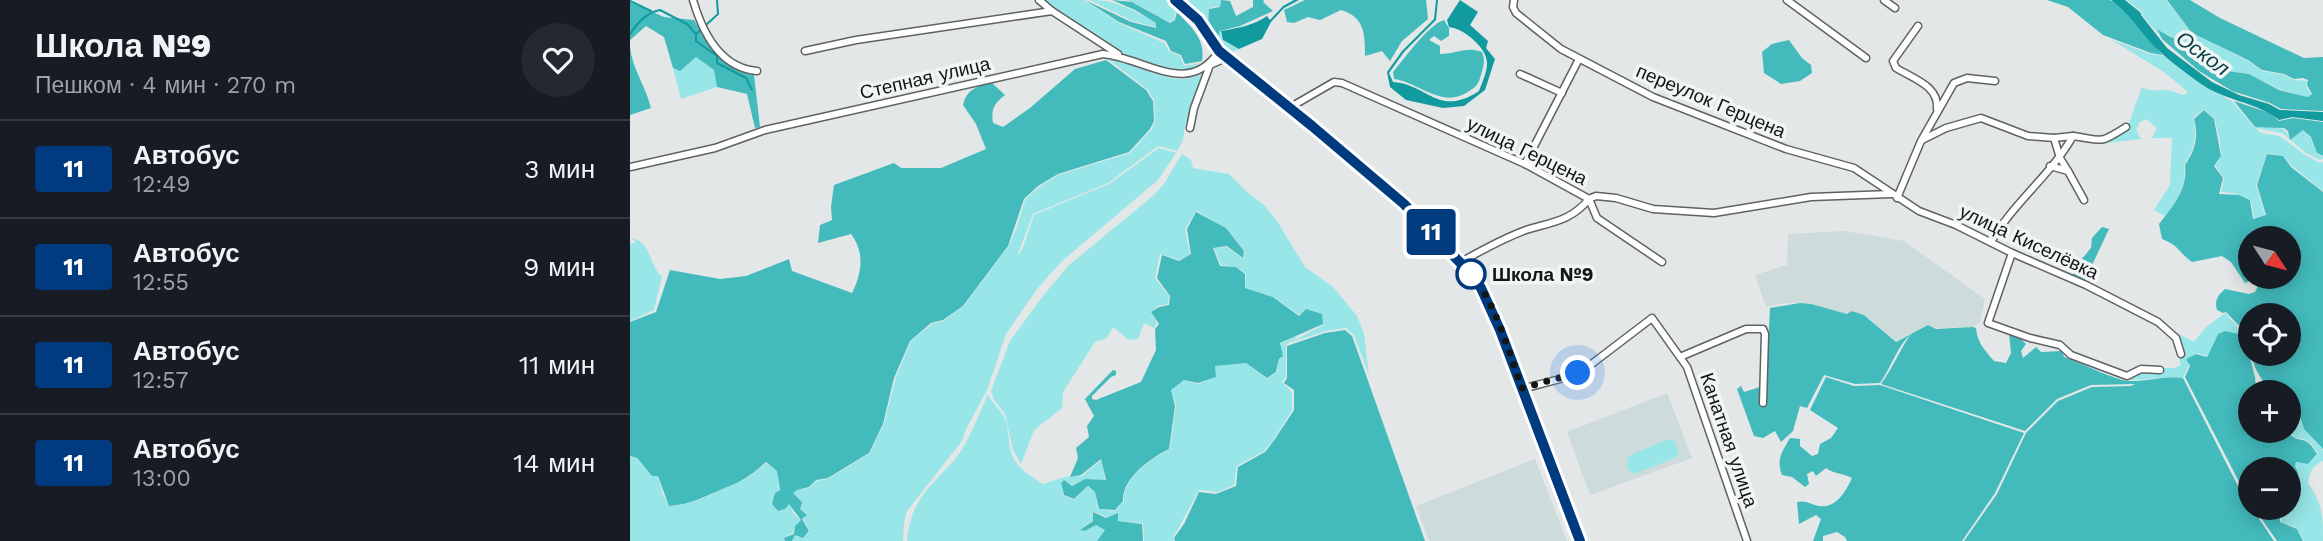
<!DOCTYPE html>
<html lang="ru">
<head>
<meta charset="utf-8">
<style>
	:root { --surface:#171b24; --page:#242831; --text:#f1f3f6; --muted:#9ea1a6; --line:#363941 }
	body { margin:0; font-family:"Work Sans",sans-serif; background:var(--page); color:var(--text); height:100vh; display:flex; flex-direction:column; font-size:26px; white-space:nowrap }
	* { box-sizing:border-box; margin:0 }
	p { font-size:23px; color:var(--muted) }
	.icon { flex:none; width:38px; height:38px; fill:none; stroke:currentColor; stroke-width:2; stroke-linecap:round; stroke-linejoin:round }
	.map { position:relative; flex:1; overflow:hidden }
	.side { display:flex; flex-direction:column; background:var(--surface); width:630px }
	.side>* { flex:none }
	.badge { padding:0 14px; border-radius:5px; font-size:24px; line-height:46px }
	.needle { width:46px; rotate:126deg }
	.buttons { position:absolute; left:1608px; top:226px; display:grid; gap:14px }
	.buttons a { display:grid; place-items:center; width:63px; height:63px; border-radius:50%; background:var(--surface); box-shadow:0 4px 18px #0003; font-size:35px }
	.you { position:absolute; width:35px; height:35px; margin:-18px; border:5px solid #fff; border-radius:50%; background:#1a73e8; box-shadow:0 0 0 10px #1a73e833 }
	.map>.badge { position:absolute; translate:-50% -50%; box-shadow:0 0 0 4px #fff }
	.round { display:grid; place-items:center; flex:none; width:74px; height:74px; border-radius:37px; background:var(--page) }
	.head { display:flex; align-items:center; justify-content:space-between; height:119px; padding:0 35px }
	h1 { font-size:33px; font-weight:800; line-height:52px }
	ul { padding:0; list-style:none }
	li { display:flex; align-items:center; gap:21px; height:98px; padding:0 35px; border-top:2px solid var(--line) }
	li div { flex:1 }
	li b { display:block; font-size:26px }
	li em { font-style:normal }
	li .badge { min-width:77px; font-weight:700; text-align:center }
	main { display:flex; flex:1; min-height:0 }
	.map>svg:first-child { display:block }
	.built { fill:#cddbdb }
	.green { fill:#98e6e7 }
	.forest { fill:#43babc }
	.water { fill:#129b9e }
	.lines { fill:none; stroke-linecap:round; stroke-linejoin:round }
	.stream { stroke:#129b9e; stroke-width:2 }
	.minor-casing { stroke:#5f6262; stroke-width:9 }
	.major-casing { stroke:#5f6262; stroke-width:10 }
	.minor { stroke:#fff; stroke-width:6 }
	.major { stroke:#fff; stroke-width:8 }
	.line-casing { stroke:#fff; stroke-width:16 }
	.line { stroke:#003b80; stroke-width:10 }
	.walk { stroke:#141616; stroke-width:7; stroke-dasharray:0 12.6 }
	.stop-dot { fill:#fff; stroke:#003b80; stroke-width:3.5 }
	.labels { text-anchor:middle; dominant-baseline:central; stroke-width:7; stroke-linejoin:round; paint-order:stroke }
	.street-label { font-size:19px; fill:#141616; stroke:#f1f5f5 }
	.stop-label { font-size:19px; font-weight:bold; fill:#141616; stroke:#f1f5f5; text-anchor:start }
	.water-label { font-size:21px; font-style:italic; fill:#094042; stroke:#f1f5f5 }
</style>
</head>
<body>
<main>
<section class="side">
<div class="head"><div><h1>Школа №9</h1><p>Пешком · 4 мин · 270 m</p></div><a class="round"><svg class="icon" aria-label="heart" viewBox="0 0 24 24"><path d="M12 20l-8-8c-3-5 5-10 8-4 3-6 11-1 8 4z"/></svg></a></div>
<ul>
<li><span class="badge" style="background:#003b80;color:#fff">11</span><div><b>Автобус</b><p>12:49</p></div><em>3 мин</em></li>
<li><span class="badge" style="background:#003b80;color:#fff">11</span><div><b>Автобус</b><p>12:55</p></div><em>9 мин</em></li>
<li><span class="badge" style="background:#003b80;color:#fff">11</span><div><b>Автобус</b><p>12:57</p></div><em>11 мин</em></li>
<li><span class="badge" style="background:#003b80;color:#fff">11</span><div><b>Автобус</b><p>13:00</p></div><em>14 мин</em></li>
</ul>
</section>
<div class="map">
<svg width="1693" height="541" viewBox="0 0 1693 541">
	<rect width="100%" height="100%" fill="#e3e7e7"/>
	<!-- built -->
	<g class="built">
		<path d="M1214 231 1274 241 1355 299 1350 322 1343 327 1306 328 1298 325 1266 341 1235 315 1223 311 1217 314 1181 304 1170 303H1154L1136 307 1125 275 1157 265 1158 234Z"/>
		<path d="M1037 393 1062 458 960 495 937 432Z"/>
		<path d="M905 459 937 541H799L786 506Z"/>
	</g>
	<!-- green -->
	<g class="green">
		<path d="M413 0H454L489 23 534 43 539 51 550 56 554 66 571 63C565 66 558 70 551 71 512 72 443 25 413 0Z"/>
		<path d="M460 0C488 0 502 10 526 23V27L502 21Z"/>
		<path d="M494 0H536L546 11 544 19 540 22C524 16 511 3 494 0Z"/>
		<path d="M550 0H591L590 6 579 8 578 26 586 40 590 31 593 41 609 49 598 54Z"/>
		<path d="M1497 0H1536L1562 33 1618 61 1632 71 1654 75 1664 80 1678 81 1676 86 1681 94 1678 97 1649 89 1619 74 1582 69 1583 59C1567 43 1545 41 1527 29L1529 35 1512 15V12Z"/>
		<path d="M1480 39 1520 54 1535 56 1573 86 1602 101 1625 128 1626 127C1642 127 1655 123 1660 140L1673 130 1681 138 1687 154 1693 157V159L1690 160 1676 153 1652 133 1626 128 1631 133 1650 136 1675 155 1690 163 1693 162V191L1662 166 1653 156 1637 153 1626 185 1635 215 1624 218 1621 200 1604 193 1591 192 1594 178 1585 165C1597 157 1587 133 1585 119L1574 109 1563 118C1568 136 1564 150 1554 165 1557 185 1547 201 1535 216L1524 210 1540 185 1542 138H1522L1527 128 1516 119 1510 122 1506 130 1511 139 1466 144 1499 123 1512 87C1520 92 1527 90 1536 90 1540 90 1548 93 1553 95L1558 92 1534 72Z"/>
		<path d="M478 56C500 62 528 78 550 79 557 80 566 76 573 74L555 126 553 140 547 151 528 146 478 183 403 214 387 256 392 250 404 215 479 184 529 148 546 153 528 180 432 261 407 289 376 334 357 390 336 429 332 441 277 511 274 523 273 541H162L165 535 173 538 180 531 173 519 177 514 170 509 172 502 163 493 167 490 179 488 186 481 198 479 239 454 254 424 266 377 281 341 302 324 313 321 334 306 378 247 386 230 395 200 409 187 428 175 500 153 522 129 525 121 524 100 518 90 483 63 473 57Z"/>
		<path d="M66 57 84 70 87 87 51 99 43 68 50 71Z"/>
		<path d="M552 154 561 160 563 168 599 174 616 191 634 205 647 221 675 267 703 287 727 316 734 334 739 375 724 335 716 328 696 331 662 342 661 341 656 345V377L652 382 662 392V410L644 439 634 451 607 466 604 485 588 492 569 490 543 538 544 541H514L513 523 488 521V513L476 517 463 511V520L450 530 455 531 466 525 475 530 467 541H277C281 498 301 487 326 458 339 441 349 414 358 394 362 403 369 409 374 417 379 427 378 438 380 449 384 467 399 475 413 484L435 477 452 476 471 460 475 480 455 479 442 485 433 480 431 483 433 495 444 500 458 487 465 492 468 509 485 511 494 501C493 478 521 459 540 449L546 405 541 390 554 380 568 384 586 377 585 366 616 363 637 379 647 372 649 360 653 356 650 344 667 336 663 341 693 325 692 314 676 309 669 315 644 297 615 288 616 274 607 267 591 265 584 248 597 247 613 259 615 251 596 228 566 211 555 229 560 254 550 260 530 254 525 278 539 296 538 304 528 306 521 312 527 323 524 328 514 323 508 339 499 340 483 327 477 338 465 342 433 392 432 408 404 430 391 464 383 450 375 414 364 400 361 391 380 341 413 296 438 266 524 195 534 184Z"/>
		<path d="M2 238C22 242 19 266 32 277L24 310 0 321V244L6 242Z"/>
		<path d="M1595 313 1615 335 1595 331 1588 334 1577 356 1567 353 1556 359 1559 365 1553 378C1533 374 1512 383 1491 379L1508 368H1544L1551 365 1546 344 1524 321 1564 342 1575 328Z"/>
		<path d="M1659 401 1667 410 1674 429 1693 450V461C1682 466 1680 471 1678 483 1693 505 1693 515 1693 541H1674L1667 528 1651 522V508H1659V488L1670 474 1665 465 1666 462 1678 464 1688 454C1675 430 1671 446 1658 431Z"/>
		<path d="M1039 439 1044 441 1049 451 1045 458 1004 474 997 468 998 456Z"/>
		<path d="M0 457 6 458 22 476H28L33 495 40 506C63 504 68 500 88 491 110 481 117 481 136 463L147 471 149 490 145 493 142 504 148 511 155 509 159 503 164 514 171 520 165 526 163 533 154 538 155 541H0Z"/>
	</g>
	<!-- forest -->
	<g class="forest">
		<path d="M455 0 501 22 526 28V23L505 10 482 0 502 2 540 23 545 20 547 12C561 27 576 39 572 61L555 64 551 55 541 51 536 41 489 22Z"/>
		<path d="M591 0 600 1 606 16 623 7V0H634L633 2 643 11 610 26 590 31 587 40 578 26 579 9 590 7Z"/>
		<path d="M675 0H796L798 19 772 41 760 61 752 51 735 56C735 35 735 17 711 10L690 20 678 17 664 23 657 22 654 10Z"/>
		<path d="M1417 0C1432 0 1465 0 1479 0 1495 4 1519 42 1533 55L1521 53 1473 35 1438 7Z"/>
		<path d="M1537 0H1560L1590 18 1674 58 1693 57V111L1651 109 1640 103 1602 91 1569 71 1532 39 1527 29C1545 42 1567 43 1582 59V69L1619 74 1649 90 1678 97 1682 94 1677 85 1678 80 1673 78 1664 79 1654 74 1632 70 1618 60 1562 33Z"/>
		<path d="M0 2 34 17 64 20C78 44 94 72 124 75L130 127 125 128 117 94 87 87 84 70 66 57 50 71 43 68 34 37 16 26 0 40Z"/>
		<path d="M814 20 819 28V36L811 41 804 36 799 40 810 46V54C828 54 835 46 852 52 856 62 853 68 850 78 848 86 843 89 836 93 811 108 788 82 764 79L763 72C775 58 798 25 814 20Z"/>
		<path d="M1159 40 1172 58 1181 65 1182 73 1170 81 1151 84 1134 73 1132 52 1142 44Z"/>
		<path d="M0 47C2 68 16 87 21 108L0 115Z"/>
		<path d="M476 60 516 90 523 101 524 121 520 129 499 152 428 174 408 186 394 199 378 246 333 306 313 320 301 323 280 341 264 378 253 424 239 453 198 478 186 480 179 487 167 490 163 493 172 502 170 509 177 515 172 519 179 531 173 538 165 535 162 541H155L154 538 164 534 165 526 171 520 159 504 155 509 148 511 142 504 145 493 150 490 147 471 136 462C116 480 111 481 88 491 68 499 62 504 39 506L28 476H22L7 458 0 456V322L26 312 40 270 90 279 116 276 159 259 162 271 222 293C232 274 235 252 221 234L188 243 190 225 202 220 201 207 204 185 264 163 271 168H311L356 149 346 124 333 105C337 89 347 86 362 83L375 95C364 104 361 108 363 123L373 127 400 108 445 69Z"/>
		<path d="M1604 101 1640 113 1649 121 1663 118 1693 122V156L1687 153 1681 137 1673 130 1660 140 1658 131 1654 128 1625 127Z"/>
		<path d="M1574 110 1584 119 1591 156 1584 166 1593 178 1589 194 1609 195 1620 200 1623 219 1636 215 1627 185 1637 154 1653 156 1661 167 1693 192V449L1674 429 1668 410 1659 400V392C1635 392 1626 374 1621 354H1659V315H1620V352L1615 332 1596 312 1593 313 1587 310C1584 301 1588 295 1595 289L1619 294 1625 292 1628 286 1646 285 1647 277 1659 276V238H1620V254L1613 258 1620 262V276L1629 277 1615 283 1601 262 1592 256 1562 262C1548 252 1550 246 1532 239L1529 224C1543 206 1558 189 1555 165 1565 150 1569 137 1564 119Z"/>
		<path d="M566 212 596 228 614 251 613 258 597 246 583 248 590 266 606 267 615 274V288L643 297 669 316 676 309 692 314 693 324 650 343 653 356 649 359 646 372 637 378 616 363 585 366 586 377 568 383 554 380 541 390 545 406 539 449C521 458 492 478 493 501L485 510 469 509 465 492 458 486 444 499 434 495 431 483 434 480 442 486 455 479 476 480 471 459 451 475 440 477 448 458 446 448 459 437 457 426 464 416 455 399 483 370 486 371V375L481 377 462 396V399L466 400 511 382 526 350 525 329 529 324 521 312 529 307 539 305 540 296 527 278 532 255 549 261 561 254 557 229Z"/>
		<path d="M1472 227 1479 229 1455 280 1443 275 1445 267 1461 248 1462 238Z"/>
		<path d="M1170 303 1181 304 1217 314 1222 311 1234 315 1266 342 1298 325 1306 329 1343 327 1346 328C1347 342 1355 351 1364 361L1376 363 1381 353 1379 333 1387 335 1396 344 1391 351 1393 358 1406 347 1411 352 1432 351 1434 357C1449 362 1485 380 1498 381 1517 382 1535 375 1553 378L1611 492 1644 541H1334L1367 494 1396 433 1428 401 1462 387 1501 386 1505 384 1461 385 1427 399 1395 431 1251 384C1263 368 1270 349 1281 334 1267 346 1261 368 1250 383L1225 384 1194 375 1177 408 1170 406 1163 431 1151 442 1145 431 1133 438 1124 436 1107 389 1111 386 1114 392 1130 387 1131 406H1135L1140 308Z"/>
		<path d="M715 330 722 336 795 541H545L544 538 554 524 569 492 586 494 606 486 608 467 635 452 645 439 664 410V390L654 383 657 378V346L695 333Z"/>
		<path d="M1595 331 1614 335 1625 377 1626 389 1620 392V430L1657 431C1670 447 1674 431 1687 454L1678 464 1666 462 1665 466 1669 474 1659 487V469H1620V503L1555 377 1560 366 1556 359 1566 354 1577 357 1588 334Z"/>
		<path d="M1196 377 1224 386 1250 385 1394 433 1365 493 1332 541H1217L1215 537 1207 532 1193 536V541H1183L1191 519 1186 515 1169 524 1167 502C1176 500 1180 504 1189 506 1206 509 1216 491 1222 478 1213 473 1204 474 1196 468L1186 476 1183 471 1177 474 1179 484 1175 487 1162 477 1152 475C1146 459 1152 452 1160 438L1170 439V446L1182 456 1188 454 1190 444 1201 438 1208 428 1180 410Z"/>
		<path d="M1624 508H1650V522L1667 529 1673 541H1647Z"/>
		<path d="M463 512 476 518 488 513V521L512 524 513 541H467L475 530 466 525 455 531 450 530 463 521Z"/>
	</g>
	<!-- water -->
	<g class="water">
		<path d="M664 0H669L654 8 641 22 632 39 609 49 593 40 591 31C608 28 622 26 637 16L640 20 653 6Z"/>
		<path d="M806 0H808L806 20 774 52 759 73 763 82C798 84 808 118 849 91 852 83 857 72 857 64 858 48 833 28 819 27L817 20 830 0 848 12 840 25 858 41 856 48 865 59 855 90 834 106 813 108 776 100 760 87 757 72 772 51 804 19Z"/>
		<path d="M1481 0H1495L1511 13V15L1537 48 1582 82 1609 95 1639 104 1650 110 1693 112V121L1662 117 1649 120C1627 102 1595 101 1571 84 1555 72 1535 58 1521 43 1507 27 1498 12 1481 0Z"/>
	</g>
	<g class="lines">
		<!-- stream -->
		<g class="stream">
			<path d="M0 1 21 11"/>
			<path d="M76 25 88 14 87 0"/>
			<path d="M72 29 66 34V41L87 56V63L116 78 122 90"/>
			<path d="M0 34C8 22 16 13 30 10L57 24 65 33"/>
		</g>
		<defs>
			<g id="minor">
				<path d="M63 0C72 31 90 68 127 71"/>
				<path d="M409 0 422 11 488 54"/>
				<path d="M884 0 883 7 886 13 931 49 1023 97 1156 149 1224 168 1289 211 1326 225 1382 253 1456 285 1528 322 1546 338 1551 354"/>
				<path d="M1157 0 1236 58"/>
				<path d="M1254 0 1265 8"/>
				<path d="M1288 26 1263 61 1266 68C1284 79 1309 86 1307 109"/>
				<path d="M175 51 226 40 422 11"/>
				<path d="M890 74 932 93"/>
				<path d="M659 108 704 82 712 83 895 164 959 199 966 196 986 198 1023 209 1084 213 1181 197 1261 194"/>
				<path d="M560 128 564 108 580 65 596 58"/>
				<path d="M1424 138 1430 158 1438 171"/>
				<path d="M1292 140 1316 128 1351 118 1398 136 1424 138 1443 136"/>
				<path d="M895 164 949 59"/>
				<path d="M1420 166 1438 171 1454 200"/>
				<path d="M0 167 85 148 135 130 473 54C515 58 559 98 589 51"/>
				<path d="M1267 198 1291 141 1324 83 1337 78 1365 81"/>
				<path d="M959 199 967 218 1032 262"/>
				<path d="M1361 242C1383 203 1421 175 1443 136 1473 140 1468 145 1496 127"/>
				<path d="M1382 253 1358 323 1400 338 1430 345 1441 355 1497 376 1511 369 1530 370"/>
				<path d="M831 262C852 250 874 238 896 230 922 222 941 221 959 199"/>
				<path d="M1050 357 1116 329H1133L1135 334 1133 403"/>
				<path d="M892 389 930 379 959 366 1022 318 1057 367 1117 541"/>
			</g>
			<path id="major" d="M545 0 568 20 589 51 682 126 774 204 841 273 861 308 950 541"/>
		</defs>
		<!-- minor casing -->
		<use href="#minor" class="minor-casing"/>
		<!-- major casing -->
		<use href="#major" class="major-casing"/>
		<!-- minor -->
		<use href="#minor" class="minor"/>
		<!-- major -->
		<use href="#major" class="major"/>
	</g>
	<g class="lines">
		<defs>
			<path id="line" d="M545 0 568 20 589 51 682 126 774 204 841 274 851 288 870 330 950 541"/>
		</defs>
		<!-- line casing -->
		<use href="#line" class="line-casing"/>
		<!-- line -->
		<use href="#line" class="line"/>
		<!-- walk -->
		<path class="walk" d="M841 274C865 301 879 353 892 388L948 373"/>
	</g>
	<!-- markers -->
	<circle class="stop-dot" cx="841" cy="274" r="14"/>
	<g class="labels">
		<!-- street labels -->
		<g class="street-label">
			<text transform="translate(295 78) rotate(-13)">Степная улица</text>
			<text transform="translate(1081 101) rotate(23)">переулок Герцена</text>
			<text transform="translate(897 151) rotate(26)">улица Герцена</text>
			<text transform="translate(1399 242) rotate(25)">улица Киселёвка</text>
			<text transform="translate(1099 440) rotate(71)">Канатная улица</text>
		</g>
		<!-- stop labels -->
		<g class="stop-label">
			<text x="862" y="274">Школа №9</text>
		</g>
		<!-- water labels -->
		<g class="water-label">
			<text transform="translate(1573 53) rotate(36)">Оскол</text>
		</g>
	</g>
</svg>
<div class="buttons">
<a><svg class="needle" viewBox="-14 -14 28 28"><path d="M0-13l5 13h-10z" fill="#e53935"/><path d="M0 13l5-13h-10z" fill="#9ea1a6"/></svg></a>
<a><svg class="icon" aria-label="locate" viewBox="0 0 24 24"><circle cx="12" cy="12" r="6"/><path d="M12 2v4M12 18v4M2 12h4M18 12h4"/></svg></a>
<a>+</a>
<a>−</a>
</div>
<div class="you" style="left:948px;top:373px"></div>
<b class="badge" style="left:801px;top:232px;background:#003b80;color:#fff">11</b>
</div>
</main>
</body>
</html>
